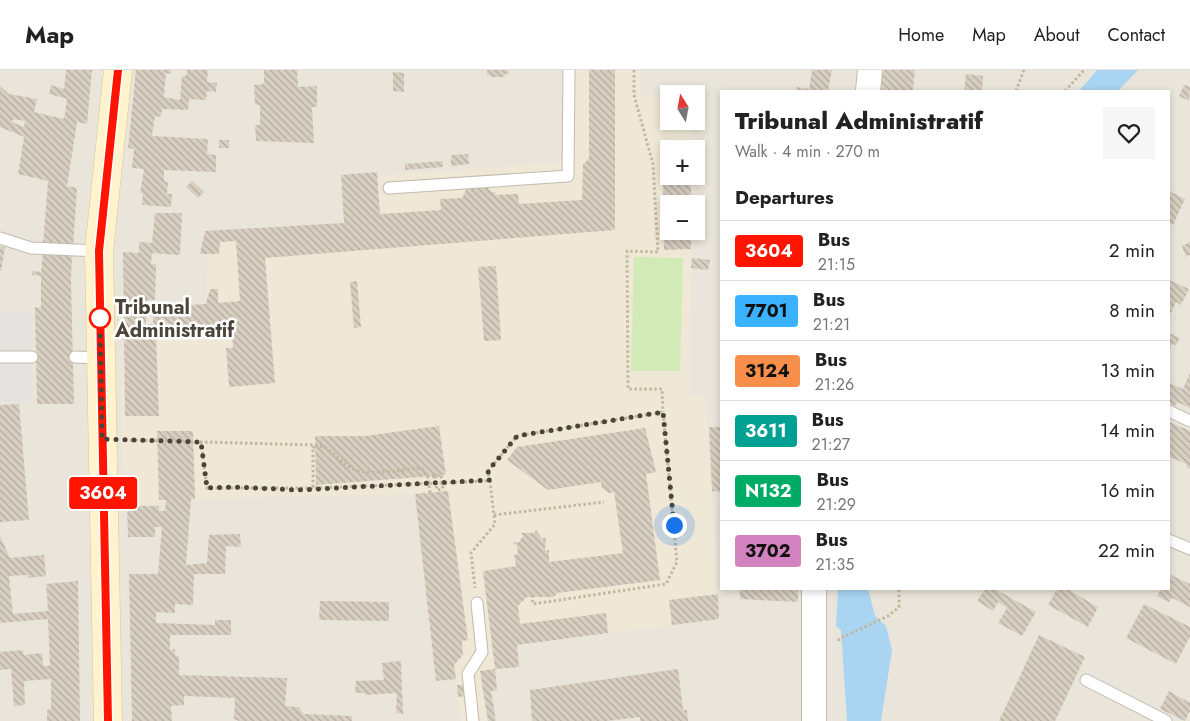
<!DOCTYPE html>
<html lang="en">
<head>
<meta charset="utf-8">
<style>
	:root { --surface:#fff; --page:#f6f6f6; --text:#222; --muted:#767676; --line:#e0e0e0 }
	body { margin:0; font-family:Jost,sans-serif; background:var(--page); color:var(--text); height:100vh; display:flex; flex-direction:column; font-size:19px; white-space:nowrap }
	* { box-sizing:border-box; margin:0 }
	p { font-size:16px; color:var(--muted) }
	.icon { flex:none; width:28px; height:28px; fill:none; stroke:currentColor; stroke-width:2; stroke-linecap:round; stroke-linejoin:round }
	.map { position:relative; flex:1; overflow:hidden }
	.drawer { position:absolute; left:720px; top:20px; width:450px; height:500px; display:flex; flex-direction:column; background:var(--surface); border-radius:0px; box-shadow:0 2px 8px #0003 }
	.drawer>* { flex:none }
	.badge { padding:0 10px; border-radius:4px; font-size:18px; line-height:32px }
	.needle { width:32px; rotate:349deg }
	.fabs { position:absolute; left:660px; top:15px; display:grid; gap:10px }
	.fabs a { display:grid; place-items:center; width:45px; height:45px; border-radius:0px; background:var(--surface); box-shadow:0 2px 8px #0003; font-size:25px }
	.you { position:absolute; width:25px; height:25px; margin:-12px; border:4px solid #fff; border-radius:50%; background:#1a73e8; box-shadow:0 0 0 8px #1a73e833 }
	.map>.badge { position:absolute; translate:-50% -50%; box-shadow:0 0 0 2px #fff }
	h2 { padding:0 15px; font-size:19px; line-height:45px }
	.round { display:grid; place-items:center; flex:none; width:52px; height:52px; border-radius:0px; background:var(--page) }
	.summary { display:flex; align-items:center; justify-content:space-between; height:85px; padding:0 15px }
	h1 { font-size:24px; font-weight:800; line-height:38px }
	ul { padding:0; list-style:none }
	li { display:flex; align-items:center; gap:15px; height:60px; padding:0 15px; border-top:1px solid var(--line) }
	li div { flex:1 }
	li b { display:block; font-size:19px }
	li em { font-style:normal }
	li .badge { min-width:55px; font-weight:700; text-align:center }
	header { display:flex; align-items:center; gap:30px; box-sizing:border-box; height:70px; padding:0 25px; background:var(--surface); border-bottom:1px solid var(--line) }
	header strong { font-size:24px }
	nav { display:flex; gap:28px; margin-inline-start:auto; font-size:18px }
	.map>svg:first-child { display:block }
	.residential { fill:#eae5da; fill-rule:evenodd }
	.education { fill:#efe8d6 }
	.pitch { fill:#d2eab5 }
	.parking { fill:#e5e3e0 }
	.water { fill:#a9d4f2 }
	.building { fill:url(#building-back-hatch); fill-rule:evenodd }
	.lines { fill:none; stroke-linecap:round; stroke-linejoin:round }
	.service-casing { stroke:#c2bbae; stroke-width:13 }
	.minor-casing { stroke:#c2bbae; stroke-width:26 }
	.secondary-casing { stroke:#d6c79b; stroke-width:29 }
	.path { stroke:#c4b79f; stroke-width:3; stroke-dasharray:2.5 2.5; stroke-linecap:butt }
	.service { stroke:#fff; stroke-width:11 }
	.minor { stroke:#fff; stroke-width:24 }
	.secondary { stroke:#fff3cd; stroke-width:28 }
	.path-bridge { stroke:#c4b79f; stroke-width:3; stroke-dasharray:2.5 2.5; stroke-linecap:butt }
	.line-casing { stroke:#fff; stroke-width:11 }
	.line { stroke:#ff1400; stroke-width:8 }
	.walk { stroke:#4b4439; stroke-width:5; stroke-dasharray:0 9 }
	.stop-dot { fill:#fff; stroke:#ff1400; stroke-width:2.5 }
	.labels { text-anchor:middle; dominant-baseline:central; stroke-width:5; stroke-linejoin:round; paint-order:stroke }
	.stop-label { font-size:20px; font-weight:bold; fill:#4b4439; stroke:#fff; text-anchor:start }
</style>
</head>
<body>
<header>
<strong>Map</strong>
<nav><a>Home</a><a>Map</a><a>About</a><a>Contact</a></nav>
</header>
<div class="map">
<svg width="1190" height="651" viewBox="0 0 1190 651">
	<defs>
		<pattern id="building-back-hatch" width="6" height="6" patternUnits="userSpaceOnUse" patternTransform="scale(1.25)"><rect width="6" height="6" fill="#d8cfc1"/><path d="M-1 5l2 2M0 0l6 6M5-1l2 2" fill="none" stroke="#b1aa9e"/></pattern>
	</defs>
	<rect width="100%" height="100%" fill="#f6f3ec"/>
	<!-- residential -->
	<path class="residential" d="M0 0H1190V651H0ZM721 21H1169V519H721ZM669 24H696V51H669ZM669 79H696V106H669ZM669 134H696V161H669Z"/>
	<!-- education -->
	<path class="education" d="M563 0H641V26L669 27V51H693V79H669V106H692V134H669V161H692L690 327 706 326 719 549 517 575 519 597 480 601 486 651H461L456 609 436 611 415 424 195 429 127 436 121 356 124 258 207 237 208 164 343 155 344 108 564 92Z"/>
	<!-- pitch -->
	<path class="pitch" d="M634 187 683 188 680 301H631Z"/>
	<!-- parking -->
	<path class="parking" d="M32 242V331L0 332V243Z"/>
	<!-- water -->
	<g class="water">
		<path d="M1097 0H1138L1118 21H1079Z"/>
		<path d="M838 519H868L875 546 886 556 892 580 881 651H847L841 560 836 556Z"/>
	</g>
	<!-- building -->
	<g class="building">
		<path d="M66 0H92L87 54 77 52 67 116 77 118 73 177 43 175 48 111 18 104 24 67 0 57V16L9 24 37 29 34 42 64 49 67 29 49 24 51 15 64 19ZM13 49 25 51 24 57 12 52Z"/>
		<path d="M136 0H171V4L166 3 164 27 180 30 182 6H186L187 0H208L207 12 217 13 216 22 207 21 206 30 189 29 188 40 162 39 161 47 155 46 152 66 208 69 207 84 216 85V102L164 100V111L168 112 167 124H172L171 137 142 135 143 123H140L144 99 132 98 134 79 128 78Z"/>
		<path d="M264 0H297L298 17 317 16V37H312L314 73 256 71 255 55H260V35H255L254 15 264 14Z"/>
		<path d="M487 0H508L509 4H505V7H491V5H487Z"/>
		<path d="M589 0H615V160L265 188 275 313 229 317 226 278H233L232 262 156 267 159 346H125L123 182 139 183V172L152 173 155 143H182L180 185 152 183 151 194H156L155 230H147L146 254H153V244L170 242V236L206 234 210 219H218V233L240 231 236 171 220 172 219 184H200L205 161 344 153 341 105 377 102 380 144 441 140 440 129 462 128 467 118 486 116 492 122H495V125L518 124 519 134 582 130 583 95 589 88Z"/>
		<path d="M812 0H832L828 21H796L797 17 809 19Z"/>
		<path d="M883 0H915L913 21H881Z"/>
		<path d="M393 2 404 3V22L393 21Z"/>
		<path d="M966 4 983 6 982 21H964Z"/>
		<path d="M1184 15 1190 17 1189 31 1179 26Z"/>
		<rect x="219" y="70" width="10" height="8"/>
		<path d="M468 84 469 94 451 96V85Z"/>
		<path d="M443 91V97L405 100V94Z"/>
		<path d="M192 111 204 122 198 128 186 117Z"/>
		<path d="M663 112H691V134H669V161H691V179L664 180Z"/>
		<path d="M1169 121 1185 129 1173 155 1169 153Z"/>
		<path d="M1190 172V185L1186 187 1182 176Z"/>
		<path d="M0 176 5 177 1 201H0Z"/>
		<path d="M43 184 72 186 71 210 74 334H37L35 237 41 238V206L32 205V201L41 202Z"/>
		<path d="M692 188 710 190 708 200 691 198Z"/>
		<path d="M496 196 501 270 484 271 478 197Z"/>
		<path d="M1169 210 1189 219 1181 235 1176 232 1169 247Z"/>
		<path d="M357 211 361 257 354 258 350 212Z"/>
		<path d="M1169 263 1180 268 1176 275 1172 274 1169 281Z"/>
		<path d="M1190 303V338L1177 332 1175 336 1169 333V313L1183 319Z"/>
		<path d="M19 334 29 450 0 452V335Z"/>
		<path d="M1169 352 1190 361V399L1186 397 1187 394 1169 387Z"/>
		<path d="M439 356 446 405 316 415 315 366H365Z"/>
		<path d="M709 357H721V422L712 421Z"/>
		<path d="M645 358 656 402 646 404 660 510 557 523 554 527H527L518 536 520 554 606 543 608 563 517 575 519 597 495 599 483 501 516 496 514 485 518 484 517 475 513 474 514 471 518 473 523 466 521 463H534L536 460 542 469 546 467 545 481 549 480V492L623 483 614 422 609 423 602 418 601 412 548 420 507 390 517 377Z"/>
		<path d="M157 361H193L195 429H191L186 495 207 493 209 465 240 464 241 477 226 476 225 504H194L193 535 175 534V543L156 542V553L215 555V550H231V565H170V580L175 579V585L179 586V605L287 608 285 636 299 637 303 644 352 646V651H239L234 649 235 628 184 626V635L171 636 172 651H132L129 504H158L162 457H155V467H128L127 436H159V441H165L166 430H159Z"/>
		<path d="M448 421 468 570 462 571 463 585 454 595 456 609 436 611 415 424Z"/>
		<path d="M83 423H87L88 434 84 435Z"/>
		<path d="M0 466 10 488 44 485 46 506 28 508V505L9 506 13 544 48 541 46 514 78 511 80 651H47V640L51 639V609L24 611 25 635 14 636 11 599 0 600V582L23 580 24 585 42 583 43 596H50L48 549 0 553Z"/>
		<path d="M1169 504 1190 514V537L1172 528 1169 532 1157 526 1161 519H1169Z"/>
		<path d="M740 519H798V532L740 529Z"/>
		<path d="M985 519H995L1036 542 1022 566 998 553 1007 538 998 532 993 541 977 531Z"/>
		<path d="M1057 519H1067L1098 537 1088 557 1048 535Z"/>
		<path d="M718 524 719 549 672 555 669 530Z"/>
		<path d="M320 531 389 532V551L319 550Z"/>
		<path d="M1144 534 1190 557V566L1176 594 1126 568Z"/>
		<path d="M1039 565 1085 587 1055 651H999Z"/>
		<path d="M401 591 403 644 396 643 397 623 365 625V623H355L356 611 384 610 382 593Z"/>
		<path d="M495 599 497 620 491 621 496 651H488L480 601Z"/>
		<path d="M678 599 683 640H687L688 651H640V647L607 651H532L530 620Z"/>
		<path d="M457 615H463L465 626 458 627Z"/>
		<path d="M1169 621 1190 633V641L1185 651 1160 639Z"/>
	</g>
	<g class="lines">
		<defs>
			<g id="service">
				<path d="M389 118 568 106 569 0"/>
				<path d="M0 168 31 178 99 181"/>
				<path d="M0 287H32"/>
				<path d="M75 287 101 288"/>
				<path d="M1169 341 1190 351"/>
				<path d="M1169 470 1190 479"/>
				<path d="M1086 610 1166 651"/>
				<path d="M473 651 468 604 482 582 477 533"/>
			</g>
			<g id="minor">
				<path d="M868 21 870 0"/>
				<path d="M814 519V651"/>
			</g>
			<path id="secondary" d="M108 651 99 181 118 0"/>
		</defs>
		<!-- service casing -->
		<use href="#service" class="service-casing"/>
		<!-- minor casing -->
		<use href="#minor" class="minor-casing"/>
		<!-- secondary casing -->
		<use href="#secondary" class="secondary-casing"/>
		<!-- path -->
		<g class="path">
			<path d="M634 0V25L653 94 658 182 627 181 628 319H662L663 342"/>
			<path d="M1016 21 1024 0"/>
			<path d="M1065 21 1084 0"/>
			<path d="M125 370 315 375C332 377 337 390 351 398 367 407 403 399 421 398L428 407"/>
			<path d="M201 372 207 418H313"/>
			<path d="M315 378 313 377V418L490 411 495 454 471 483 475 518"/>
			<path d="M435 406 437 420 443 419"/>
			<path d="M490 411 488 401 517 366 663 342 677 492 666 514 533 534 532 526"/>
			<path d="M494 445 604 432"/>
			<path d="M839 571V569L888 546 899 537V519"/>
		</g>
		<!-- service -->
		<use href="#service" class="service"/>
		<!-- minor -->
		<use href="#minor" class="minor"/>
		<!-- secondary -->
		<use href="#secondary" class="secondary"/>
		<!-- path-bridge -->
		<path class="path-bridge" d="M430 423 428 407 441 405 443 419"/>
	</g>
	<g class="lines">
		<defs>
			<path id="line" d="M108 651 99 181 118 0"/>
		</defs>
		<!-- line casing -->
		<use href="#line" class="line-casing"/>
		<!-- line -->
		<use href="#line" class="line"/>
		<!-- walk -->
		<path class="walk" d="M100 248 102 369 201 372 207 418 234 417 298 420 490 410 488 401 517 366 663 342 674 455"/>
	</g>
	<!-- markers -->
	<circle class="stop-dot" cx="100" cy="248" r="10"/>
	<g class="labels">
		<!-- stop labels -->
		<g class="stop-label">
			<text x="115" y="237">Tribunal<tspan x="115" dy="23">Administratif</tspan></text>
		</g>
	</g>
</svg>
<div class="fabs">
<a><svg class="needle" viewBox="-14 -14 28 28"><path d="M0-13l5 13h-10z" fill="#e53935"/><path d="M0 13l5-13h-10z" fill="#767676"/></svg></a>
<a>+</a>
<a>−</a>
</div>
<div class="you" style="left:674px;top:455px"></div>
<b class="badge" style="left:103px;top:423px;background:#ff1400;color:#fff">3604</b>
<section class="drawer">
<div class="summary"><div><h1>Tribunal Administratif</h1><p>Walk · 4 min · 270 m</p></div><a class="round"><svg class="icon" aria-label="heart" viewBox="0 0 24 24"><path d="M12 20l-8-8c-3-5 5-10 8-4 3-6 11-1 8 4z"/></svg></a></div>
<h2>Departures</h2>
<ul>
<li><span class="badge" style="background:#ff1400;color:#fff">3604</span><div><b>Bus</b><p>21:15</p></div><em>2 min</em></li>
<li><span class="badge" style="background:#3bb2ff;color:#111">7701</span><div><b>Bus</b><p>21:21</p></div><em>8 min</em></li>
<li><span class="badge" style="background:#f78f4b;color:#111">3124</span><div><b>Bus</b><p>21:26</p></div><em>13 min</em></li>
<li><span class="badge" style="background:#00a092;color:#fff">3611</span><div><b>Bus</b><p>21:27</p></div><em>14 min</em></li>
<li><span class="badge" style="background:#00ab66;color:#fff">N132</span><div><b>Bus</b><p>21:29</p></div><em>16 min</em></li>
<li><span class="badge" style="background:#d282be;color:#111">3702</span><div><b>Bus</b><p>21:35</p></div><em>22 min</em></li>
</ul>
</section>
</div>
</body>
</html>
